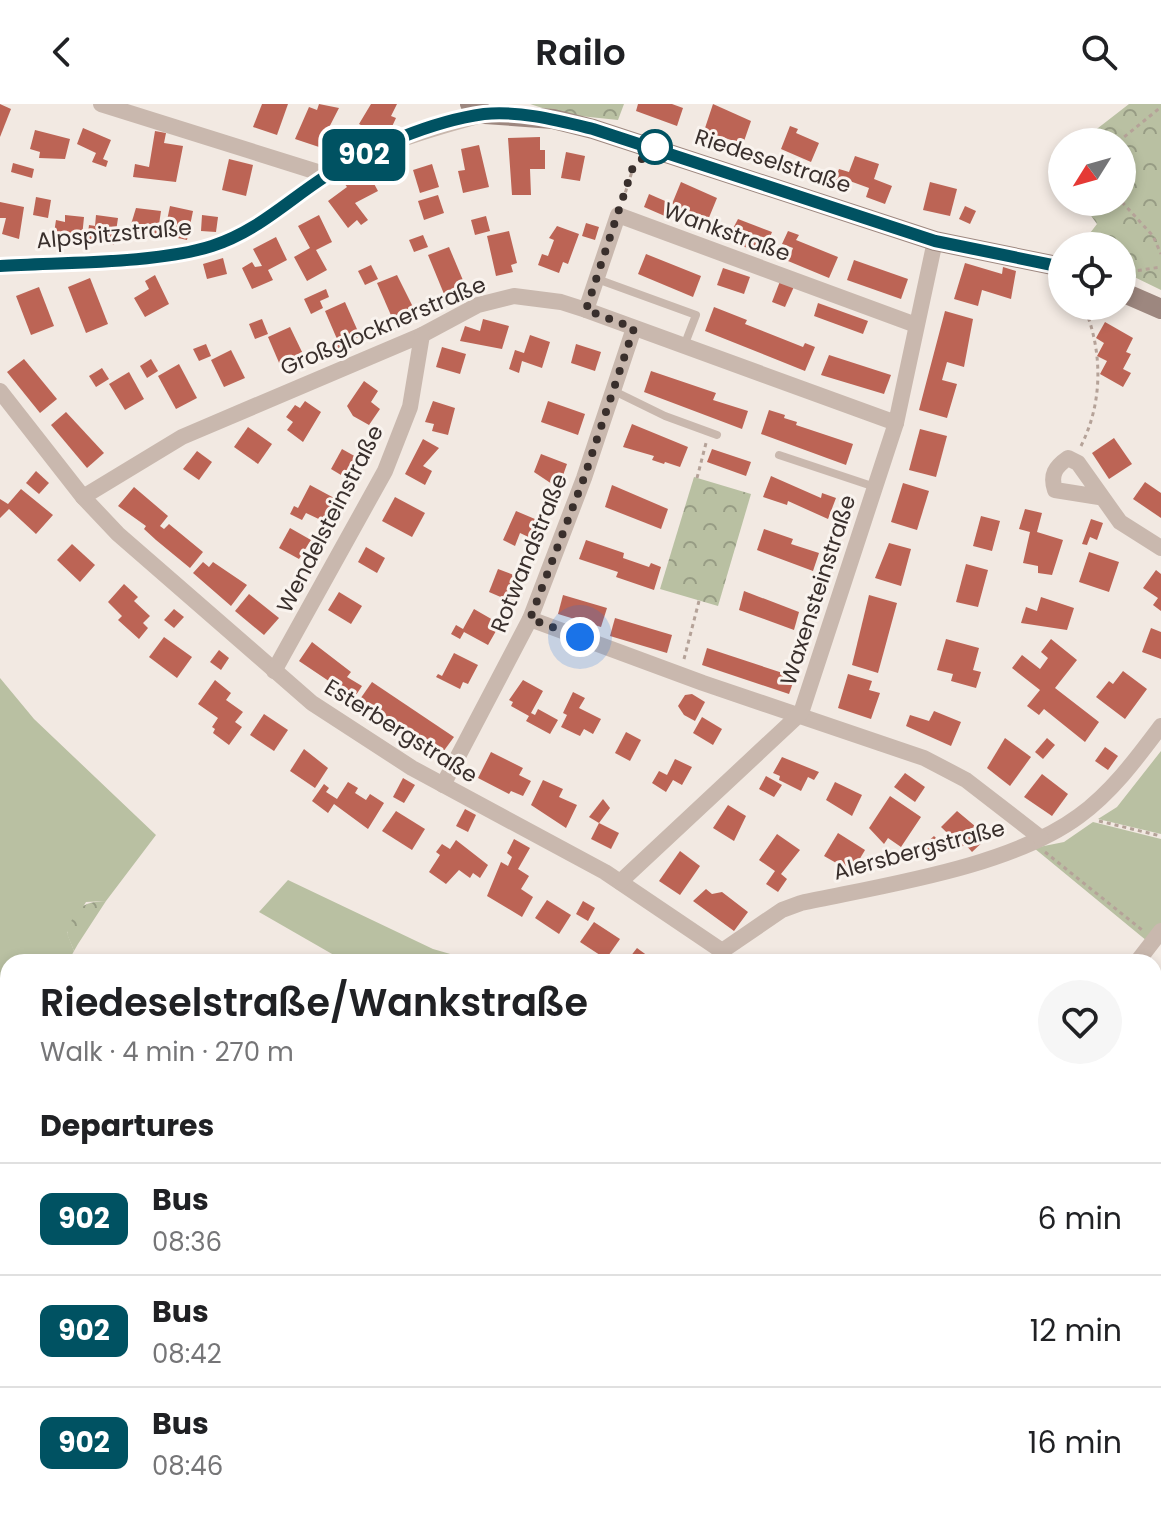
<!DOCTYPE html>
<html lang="en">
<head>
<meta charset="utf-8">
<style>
	:root { --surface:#fff; --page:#f6f6f6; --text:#202124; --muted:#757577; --line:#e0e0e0 }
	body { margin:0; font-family:Poppins,sans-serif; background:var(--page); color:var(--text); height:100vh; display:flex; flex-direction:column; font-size:30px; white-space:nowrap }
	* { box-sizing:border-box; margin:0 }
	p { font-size:26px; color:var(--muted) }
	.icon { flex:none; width:44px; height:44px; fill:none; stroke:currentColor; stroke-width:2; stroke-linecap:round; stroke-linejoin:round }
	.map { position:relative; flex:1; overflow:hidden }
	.sheet { position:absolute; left:0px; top:850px; width:1162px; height:560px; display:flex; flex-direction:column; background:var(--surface); border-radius:24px 24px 0 0; box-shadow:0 4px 12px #0003 }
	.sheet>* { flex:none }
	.badge { padding:0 16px; border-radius:12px; font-size:28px; line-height:52px }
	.needle { width:52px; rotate:233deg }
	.buttons { position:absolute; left:1048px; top:24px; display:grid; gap:16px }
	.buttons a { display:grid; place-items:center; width:88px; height:88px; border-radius:50%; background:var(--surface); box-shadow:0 4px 12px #0003; font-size:40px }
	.you { position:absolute; width:40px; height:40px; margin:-20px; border:6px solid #fff; border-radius:50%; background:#1a73e8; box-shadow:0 0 0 12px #1a73e833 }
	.map>.badge { position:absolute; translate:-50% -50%; box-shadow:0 0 0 4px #fff }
	h2 { padding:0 40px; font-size:30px; line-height:72px }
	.round { display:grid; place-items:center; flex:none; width:84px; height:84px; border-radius:42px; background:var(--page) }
	.overview { display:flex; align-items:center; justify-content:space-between; height:136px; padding:0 40px }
	h1 { font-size:38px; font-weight:600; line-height:60px }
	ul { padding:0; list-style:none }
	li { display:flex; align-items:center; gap:24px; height:112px; padding:0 40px; border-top:2px solid var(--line) }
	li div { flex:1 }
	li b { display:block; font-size:30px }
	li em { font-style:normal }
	li .badge { min-width:88px; font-weight:700; text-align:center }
	header { display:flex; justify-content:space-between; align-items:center; height:104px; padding:0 40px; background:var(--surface); font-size:36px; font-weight:600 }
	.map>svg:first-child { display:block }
	.grass { fill:#b9c0a2 }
	.forest { fill:url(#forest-crowns) }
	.building { fill:#bc6455 }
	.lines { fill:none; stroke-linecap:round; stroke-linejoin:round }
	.path { stroke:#b5a298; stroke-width:3; stroke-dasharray:4 4; stroke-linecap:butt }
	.lane { stroke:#c9b8ae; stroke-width:8 }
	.street { stroke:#c9b8ae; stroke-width:16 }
	.secondary { stroke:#9d877f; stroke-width:20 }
	.line-casing { stroke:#fff; stroke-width:18 }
	.line { stroke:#005262; stroke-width:12 }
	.walk { stroke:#392f2c; stroke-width:8; stroke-dasharray:0 14.4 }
	.stop-dot { fill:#fff; stroke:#005262; stroke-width:4 }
	.labels { text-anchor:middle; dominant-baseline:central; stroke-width:6; stroke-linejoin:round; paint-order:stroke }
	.street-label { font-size:22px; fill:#392f2c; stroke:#f9f3ee }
</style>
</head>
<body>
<header><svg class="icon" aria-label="back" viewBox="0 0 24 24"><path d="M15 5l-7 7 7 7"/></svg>Railo<svg class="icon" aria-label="search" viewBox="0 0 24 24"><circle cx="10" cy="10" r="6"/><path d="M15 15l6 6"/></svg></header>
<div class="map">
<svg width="1161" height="1410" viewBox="0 0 1161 1410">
	<defs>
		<pattern id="forest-crowns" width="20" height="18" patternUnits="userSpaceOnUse" patternTransform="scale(2)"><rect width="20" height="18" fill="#b9c0a2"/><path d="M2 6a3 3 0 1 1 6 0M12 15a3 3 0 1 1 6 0" fill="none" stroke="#979c84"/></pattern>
	</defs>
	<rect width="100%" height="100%" fill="#f2e9e2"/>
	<!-- grass -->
	<g class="grass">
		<path d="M0 574 34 615 156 731 106 797 86 798 67 829 74 847 68 858H8V962L0 956Z"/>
		<path d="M1161 647V730L1098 715 1117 703Z"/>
		<path d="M1093 718 1161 735V819L1147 837 1034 744 1064 738Z"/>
		<path d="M288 776 433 845 478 858H346L259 808Z"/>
		<path d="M1154 876 1161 879V1036L1154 1033Z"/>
		<path d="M1154 1154 1161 1156V1410H1006V1402H1154Z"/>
		<path d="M545 1402H685L694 1410H547Z"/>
	</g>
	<!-- forest -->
	<g class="forest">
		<path d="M530 0H624L618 16 561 10Z"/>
		<path d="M1129 0H1161V186L1122 167V142H1080L1097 120 1081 98H1122V38H1080Z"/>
		<path d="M694 373 751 390 718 502 660 485Z"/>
		<path d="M106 797 78 840 74 847 67 830C74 805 81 798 106 797Z"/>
		<path d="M0 965 8 969V1402H545L547 1410H0Z"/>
	</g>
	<!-- building -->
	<g class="building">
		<path d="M0 0 11 5 0 33Z"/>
		<path d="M262 0H288L277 31 253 23Z"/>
		<path d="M319 0 339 4 319 43 295 35 309 3 317 6Z"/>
		<path d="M371 0H397L391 12 396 14 389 29 382 26 380 31 359 20Z"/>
		<path d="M638 0H672L683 4 677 22 636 7Z"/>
		<path d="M713 0 751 17 743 40 704 27Z"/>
		<path d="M790 22 798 25 796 29 819 39 811 58 781 45Z"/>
		<path d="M83 24 111 36 103 55 108 57 106 63 92 58 96 49 77 40Z"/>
		<path d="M35 26 70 35 65 55 39 54 40 48 30 45Z"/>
		<path d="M155 27 166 29 164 39 183 42 176 78 133 73 135 60 149 63Z"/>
		<path d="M540 33V46H545V65H530L531 91H512L508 34Z"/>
		<path d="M479 41 489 83 463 89 458 67 465 66 461 45Z"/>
		<path d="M566 48 585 52 580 77 561 74Z"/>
		<path d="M855 52 879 60 874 75 892 82 885 100 866 93 869 84 847 76 845 82 834 78 839 65 849 68Z"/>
		<path d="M229 55 253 61 246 92 222 86Z"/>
		<path d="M13 59 34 65 32 74 11 68Z"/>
		<path d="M432 60 439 83 420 89 413 66Z"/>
		<path d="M367 67 378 87 355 99 368 116 361 121 357 116 348 124 328 97 347 83 344 79Z"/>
		<path d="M681 78 717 94 708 116 672 100Z"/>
		<path d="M930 78 957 85 950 112 923 106Z"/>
		<path d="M649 90 672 100 667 113 644 103Z"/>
		<path d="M438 91 444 109 424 116 418 97Z"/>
		<path d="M36 93 51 96 48 114 33 111Z"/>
		<path d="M0 98 24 103 19 135 2 130 6 114H0Z"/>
		<path d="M170 102 193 107 187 136 164 131Z"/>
		<path d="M965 102 976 107 970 120 959 115Z"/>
		<path d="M136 104 161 107 157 134 128 130Z"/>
		<path d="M65 111 84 113 82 133 54 129 56 116 65 118Z"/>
		<path d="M96 111 118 114 114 141 87 137 89 121 95 122Z"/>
		<path d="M202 111 218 113 216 128 201 127Z"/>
		<path d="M319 111 332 138 316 146 327 166 307 177 294 153 310 144 298 122Z"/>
		<path d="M486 112 490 127 475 131 471 116Z"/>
		<path d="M738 115 772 128 763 150 727 136Z"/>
		<path d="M586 119 599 123 595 136 582 132Z"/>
		<path d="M557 122 579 130 568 160 563 158 559 169 538 161 542 150 548 152 554 136 549 134Z"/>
		<path d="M509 127 517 159 511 161 513 168 496 172 487 132Z"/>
		<path d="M788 127 799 131 796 136 838 153 829 174 788 157 793 144 782 140Z"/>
		<path d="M423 131 428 143 414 148 409 136Z"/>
		<path d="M276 133 287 156 268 166 273 176 252 185 242 164 252 158 255 163 262 162 253 145Z"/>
		<path d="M449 143 465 181 444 190 428 151Z"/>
		<path d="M646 150 701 172 693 193 638 170Z"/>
		<path d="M223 154 227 170 207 175 203 160Z"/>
		<path d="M854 156 908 175 901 195 847 176Z"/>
		<path d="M965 159 1002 170 1003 163 1016 167 1011 195 982 186 978 202 954 195Z"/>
		<path d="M371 161 378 175 365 181 358 167Z"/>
		<path d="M723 164 750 173 744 190 717 181Z"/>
		<path d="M155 171 169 200 145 213 134 194 149 185 145 177Z"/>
		<path d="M397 171 415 207 393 216 377 179Z"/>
		<path d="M782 172 796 178 785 203 772 198Z"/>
		<path d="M90 174 108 220 86 229 68 183Z"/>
		<path d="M39 183 54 222 31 231 16 192Z"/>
		<path d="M326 185 329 193 320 197 323 204 311 210 304 195Z"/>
		<path d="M345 198 360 232 337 245 334 236 337 235 325 207Z"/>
		<path d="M818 199 868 217 863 230 814 212Z"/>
		<path d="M714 203 747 216 745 220 803 243 805 239 815 243 805 267 705 227Z"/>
		<path d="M945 207 973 215 964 263 947 258 942 276 957 280 947 314 919 306Z"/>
		<path d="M262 215 268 230 255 235 249 220Z"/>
		<path d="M483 215 509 222 502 245 460 237 465 222 480 227Z"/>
		<path d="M1105 218 1133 234 1126 248 1131 250 1123 265 1131 269 1123 283 1100 270 1107 257 1097 252 1104 239 1096 234Z"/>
		<path d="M290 223 303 250 280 261 268 233Z"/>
		<path d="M530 231 550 238 542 264 522 257 519 269 509 265 515 246 524 249Z"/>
		<path d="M206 240 211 252 199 257 193 245Z"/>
		<path d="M576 240 601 248 595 267 571 259Z"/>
		<path d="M442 243 466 250 460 270 436 263Z"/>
		<path d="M231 246 245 274 224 283 211 256Z"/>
		<path d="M829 251 891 271 884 290 821 271Z"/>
		<path d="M24 255 57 295 40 309 7 268Z"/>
		<path d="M151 255 158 267 147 274 140 262Z"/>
		<path d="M179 260 197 294 176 305 158 272Z"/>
		<path d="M102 264 109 275 96 283 89 272Z"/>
		<path d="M651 267 716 289 713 296 748 307 742 325 644 288Z"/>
		<path d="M129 268 144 295 125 306 109 280Z"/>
		<path d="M364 277 378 287 371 298 380 305 369 321 353 312 347 302Z"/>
		<path d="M305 297 321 308 303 338 287 326 293 318 286 313 295 301 300 304Z"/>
		<path d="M433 297 455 304 448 331 432 327 434 320 425 318Z"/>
		<path d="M548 297 585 310 578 331 541 318Z"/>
		<path d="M769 306 785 311 784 314 797 318 796 321 853 340 846 361 761 330Z"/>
		<path d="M66 308 104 349 87 364 51 321Z"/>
		<path d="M632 320 688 343 680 363 665 358 664 360 652 356 654 352 623 343Z"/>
		<path d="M248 323 272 340 258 360 234 343Z"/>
		<path d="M920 325 947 332 936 373 909 366Z"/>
		<path d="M1114 334 1132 360 1109 375 1092 349Z"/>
		<path d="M423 335 439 344 423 362 432 367 425 381 405 370Z"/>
		<path d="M342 345 358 354 346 374 331 365Z"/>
		<path d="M712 345 751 358 746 372 707 358Z"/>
		<path d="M197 347 212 358 199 376 183 365Z"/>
		<path d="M541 350 567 360 561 377 554 375 552 380 534 368Z"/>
		<path d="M36 367 49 379 39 390 26 379Z"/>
		<path d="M771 372 821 394 822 389 836 394 828 415 788 397 787 401 763 393Z"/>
		<path d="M1145 378 1161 389V414L1133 395Z"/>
		<path d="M903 379 929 387 917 426 891 418Z"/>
		<path d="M310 381 336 395 325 418 306 409 302 416 290 410 294 402 298 404Z"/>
		<path d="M612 381 668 405 661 425 605 403Z"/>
		<path d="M134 383 168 412 160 422 164 425 169 420 203 448 190 464 156 436 144 425 146 422 118 402Z"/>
		<path d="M21 385 53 411 36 430 9 405 0 414V395L8 400Z"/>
		<path d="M395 393 425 409 412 433 382 417Z"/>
		<path d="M1025 405 1042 409 1037 428 1063 436 1052 471 1038 469V462L1023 459 1030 428 1019 425Z"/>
		<path d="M516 407 542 418 535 436 520 429 515 442 503 436Z"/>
		<path d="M981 412 1000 417 992 447 973 442Z"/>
		<path d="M1091 415 1103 419 1097 436 1090 433 1087 441 1082 440Z"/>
		<path d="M290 424 311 436 299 455 279 444Z"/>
		<path d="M764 425 793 435 791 440 819 449 813 467 757 446Z"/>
		<path d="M586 436 624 449 623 454 649 463 651 459 661 463 654 486 616 473 618 468 579 455Z"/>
		<path d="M889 439 911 445 901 482 875 474Z"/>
		<path d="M72 440 95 461 80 478 57 456Z"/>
		<path d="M366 443 385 454 377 469 358 458Z"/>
		<path d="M1089 448 1119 458 1109 488 1079 478Z"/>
		<path d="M203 458 209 463 213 458 247 481 231 502 193 469Z"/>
		<path d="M966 460 988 466 978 503 956 498Z"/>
		<path d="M498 465 524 475 515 499 489 488Z"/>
		<path d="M1156 466 1161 470V507L1153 501 1158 494 1143 484Z"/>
		<path d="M124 480 138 493 134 497 150 512 143 519 148 524 139 535 118 516 122 512 108 498Z"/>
		<path d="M744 487 799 508 794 526 739 506Z"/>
		<path d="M339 488 362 502 351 520 328 506Z"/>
		<path d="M249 490 279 514 264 531 235 507Z"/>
		<path d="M563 491 607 504 601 523 558 510Z"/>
		<path d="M869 491 897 499 878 569 852 561Z"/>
		<path d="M1041 493 1074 504 1067 526 1021 519 1026 503 1037 507Z"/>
		<path d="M174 505 184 513 174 524 164 516Z"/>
		<path d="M474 505 500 520 488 541 464 528 460 535 451 530 456 521 463 525Z"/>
		<path d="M615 514 672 531 667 549 610 532Z"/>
		<path d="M1151 524 1161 528V555L1142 548Z"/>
		<path d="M164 533 192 553 177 574 149 553Z"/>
		<path d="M946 535 979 544 973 566 981 568 976 584 951 577 953 570 937 566Z"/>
		<path d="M1051 535 1077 556 1055 584 1099 618 1085 638 1044 605 1039 611 1027 602 1040 586 1012 564 1022 551 1040 565 1048 554 1041 548Z"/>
		<path d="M312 538 351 568 347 573 362 582 354 594 299 557Z"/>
		<path d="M707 544 795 573 789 590 702 561Z"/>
		<path d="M219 546 229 554 221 566 210 558Z"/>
		<path d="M454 549 478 561 468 580 463 578 460 585 436 573 438 570 442 572Z"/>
		<path d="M1123 567 1147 585 1125 615 1096 593 1109 577 1113 580Z"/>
		<path d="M848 570 872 577 869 586 880 589 871 615 838 604Z"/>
		<path d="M215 576 231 589 226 596 243 608 235 618 242 623 229 641 213 629 215 625 212 623 218 614 198 600Z"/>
		<path d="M523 576 543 587 531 609 535 611 538 605 558 616 550 630 526 617 529 612 511 602 513 598 509 596Z"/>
		<path d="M372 578 454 633 440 652 358 598Z"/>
		<path d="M573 588 585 594 579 604 601 615 593 630 584 625 580 632 561 623 567 611 563 609Z"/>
		<path d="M692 590 705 598 695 617 684 611 678 602 685 591Z"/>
		<path d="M934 607 961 618 951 642 906 622 910 611 929 617Z"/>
		<path d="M264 610 288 626 274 647 250 631Z"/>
		<path d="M702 613 722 625 713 641 693 629Z"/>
		<path d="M626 628 641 636 630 657 615 649Z"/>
		<path d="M1005 634 1031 653 1010 682 987 664Z"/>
		<path d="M1047 634 1055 641 1043 655 1035 648Z"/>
		<path d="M1105 643 1118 652 1108 666 1095 657Z"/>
		<path d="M304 645 328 664 315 684 290 667Z"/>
		<path d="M491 648 523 664 519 671 531 677 523 692 511 687 509 690 478 674Z"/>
		<path d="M782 653 819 668 814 676 808 673 801 687 779 676 780 672 773 669Z"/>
		<path d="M675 655 692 663 682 681 673 676 666 688 652 679 659 667 667 671Z"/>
		<path d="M905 669 925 683 915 698 894 683Z"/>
		<path d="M1042 670 1068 690 1052 712 1024 693Z"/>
		<path d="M766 672 782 681 774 693 759 685Z"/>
		<path d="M403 674 415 681 404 699 393 693Z"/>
		<path d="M543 676 563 685 559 693 577 701 566 724 531 701Z"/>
		<path d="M348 678 358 684 355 689 366 696 370 690 384 699 368 725 334 700 328 709 312 697 324 680 329 684 326 688 337 695Z"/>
		<path d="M835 678 862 691 852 712 826 696Z"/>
		<path d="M890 692 921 713 901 743 888 734 884 740 869 724Z"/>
		<path d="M603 695 610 704 599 719 589 713Z"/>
		<path d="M728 701 746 712 734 737 713 724Z"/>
		<path d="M465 705 476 711 468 728 456 722Z"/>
		<path d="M396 707 425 725 412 746 382 727Z"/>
		<path d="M957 707 988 733 972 748 965 740 962 743 941 723Z"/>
		<path d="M599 719 619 729 611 745 591 735Z"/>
		<path d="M838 729 865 746 852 768 824 752Z"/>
		<path d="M777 730 800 746 781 770 787 775 778 788 766 780 775 767 759 756Z"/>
		<path d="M934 732 943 741 934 751 924 741Z"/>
		<path d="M514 735 530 744 518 765 529 772 521 785 533 793 522 813 487 792 501 758 508 762 512 753 507 749Z"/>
		<path d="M456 736 488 761 480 774 473 769 470 774 459 766 446 780 429 768 440 751 436 748 442 740 450 745Z"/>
		<path d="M680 747 700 762 680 791 659 777Z"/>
		<path d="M706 785 712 790 722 788 748 808 734 827 693 797Z"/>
		<path d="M547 796 571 811 559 830 535 814Z"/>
		<path d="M583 797 595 804 588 817 576 810Z"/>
		<path d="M594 818 620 835 606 855 580 838Z"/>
		<path d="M637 844 656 858H626Z"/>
	</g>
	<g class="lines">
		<!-- path -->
		<g class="path">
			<path d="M1118 38 1161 3"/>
			<path d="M623 96 635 58"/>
			<path d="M1122 98 1153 132 1161 150"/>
			<path d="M1122 169 1161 163"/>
			<path d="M1081 342C1103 298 1103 248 1084 202"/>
			<path d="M697 374 706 339"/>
			<path d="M684 555 699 497"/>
			<path d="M1099 717 1161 732"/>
			<path d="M1045 748 1142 826"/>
			<path d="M0 961 8 968"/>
			<path d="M292 1402 293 1410"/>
		</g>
		<!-- lane -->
		<g class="lane">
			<path d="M597 175 696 211 684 242"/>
			<path d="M614 287 665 312 717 331"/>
			<path d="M779 351 875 383"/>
			<path d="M707 858 721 848"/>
			<path d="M0 1214 8 1211"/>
		</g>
		<!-- street -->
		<g class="street">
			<path d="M101 0 327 71"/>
			<path d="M0 162C61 157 157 160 213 142 262 125 285 98 326 71 376 40 430 25 485 10"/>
			<path d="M586 206 618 111 916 221"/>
			<path d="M0 287 83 393 118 430 312 599 412 664 605 768 722 847 782 806 801 799C885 781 1010 763 1079 712 1112 688 1137 654 1161 622"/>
			<path d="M83 393 182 333 422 231 478 201 514 192 561 198 586 206 896 319"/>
			<path d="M1099 393 1055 386C1050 371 1055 363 1068 354L1078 359 1120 418 1161 444"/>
			<path d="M530 515 703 579 924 654 966 676 1041 734"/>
			<path d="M274 567 385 367 410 303 422 231"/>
			<path d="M443 681 530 515 584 374 634 224"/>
			<path d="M620 778 801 609 896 319 935 137"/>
			<path d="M1137 858 1161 827"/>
			<path d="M846 1402 848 1410"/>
		</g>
		<!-- secondary -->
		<g class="secondary">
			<path d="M470 0 485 10 553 15 593 25 935 137 1062 163"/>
			<path d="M1122 188 1161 205"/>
		</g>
	</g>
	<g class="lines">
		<defs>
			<path id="line" d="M0 162C61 158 156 160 212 142 258 127 287 97 326 72 368 44 433 17 484 10 518 6 560 17 593 25L935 137 1062 163"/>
		</defs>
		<!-- line casing -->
		<use href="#line" class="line-casing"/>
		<!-- line -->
		<use href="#line" class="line"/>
		<!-- walk -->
		<path class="walk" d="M580 533 530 515 584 374 634 224 586 206 633 63 655 43"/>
	</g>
	<!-- markers -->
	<circle class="stop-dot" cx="655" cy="43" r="16"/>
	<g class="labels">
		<!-- street labels -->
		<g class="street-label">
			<text transform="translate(773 57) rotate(18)">Riedeselstraße</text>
			<text transform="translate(727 128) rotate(20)">Wankstraße</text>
			<text transform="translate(114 130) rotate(-5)">Alpspitzstraße</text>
			<text transform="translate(383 222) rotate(-23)">Großglocknerstraße</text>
			<text transform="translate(330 415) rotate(-63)">Wendelsteinstraße</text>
			<text transform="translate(529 449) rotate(-68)">Rotwandstraße</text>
			<text transform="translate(818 486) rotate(-72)">Waxensteinstraße</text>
			<text transform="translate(401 627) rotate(32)">Esterbergstraße</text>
			<text transform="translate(919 746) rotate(-15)">Alersbergstraße</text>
		</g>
	</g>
</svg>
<div class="buttons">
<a><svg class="needle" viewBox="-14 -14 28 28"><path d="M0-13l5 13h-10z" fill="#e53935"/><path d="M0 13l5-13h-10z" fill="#757577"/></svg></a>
<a><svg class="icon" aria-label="locate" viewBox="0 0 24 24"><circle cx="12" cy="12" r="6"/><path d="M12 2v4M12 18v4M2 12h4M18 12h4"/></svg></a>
</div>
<div class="you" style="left:580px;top:533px"></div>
<b class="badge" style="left:364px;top:51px;background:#005262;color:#fff">902</b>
<section class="sheet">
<div class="overview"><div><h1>Riedeselstraße/Wankstraße</h1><p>Walk · 4 min · 270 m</p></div><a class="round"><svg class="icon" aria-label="heart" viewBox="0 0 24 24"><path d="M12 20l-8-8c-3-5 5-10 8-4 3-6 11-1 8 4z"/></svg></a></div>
<h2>Departures</h2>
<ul>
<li><span class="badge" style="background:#005262;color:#fff">902</span><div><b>Bus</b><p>08:36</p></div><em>6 min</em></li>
<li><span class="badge" style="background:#005262;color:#fff">902</span><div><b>Bus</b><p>08:42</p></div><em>12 min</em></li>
<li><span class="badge" style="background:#005262;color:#fff">902</span><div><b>Bus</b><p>08:46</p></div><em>16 min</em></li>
</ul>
</section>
</div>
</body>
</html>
